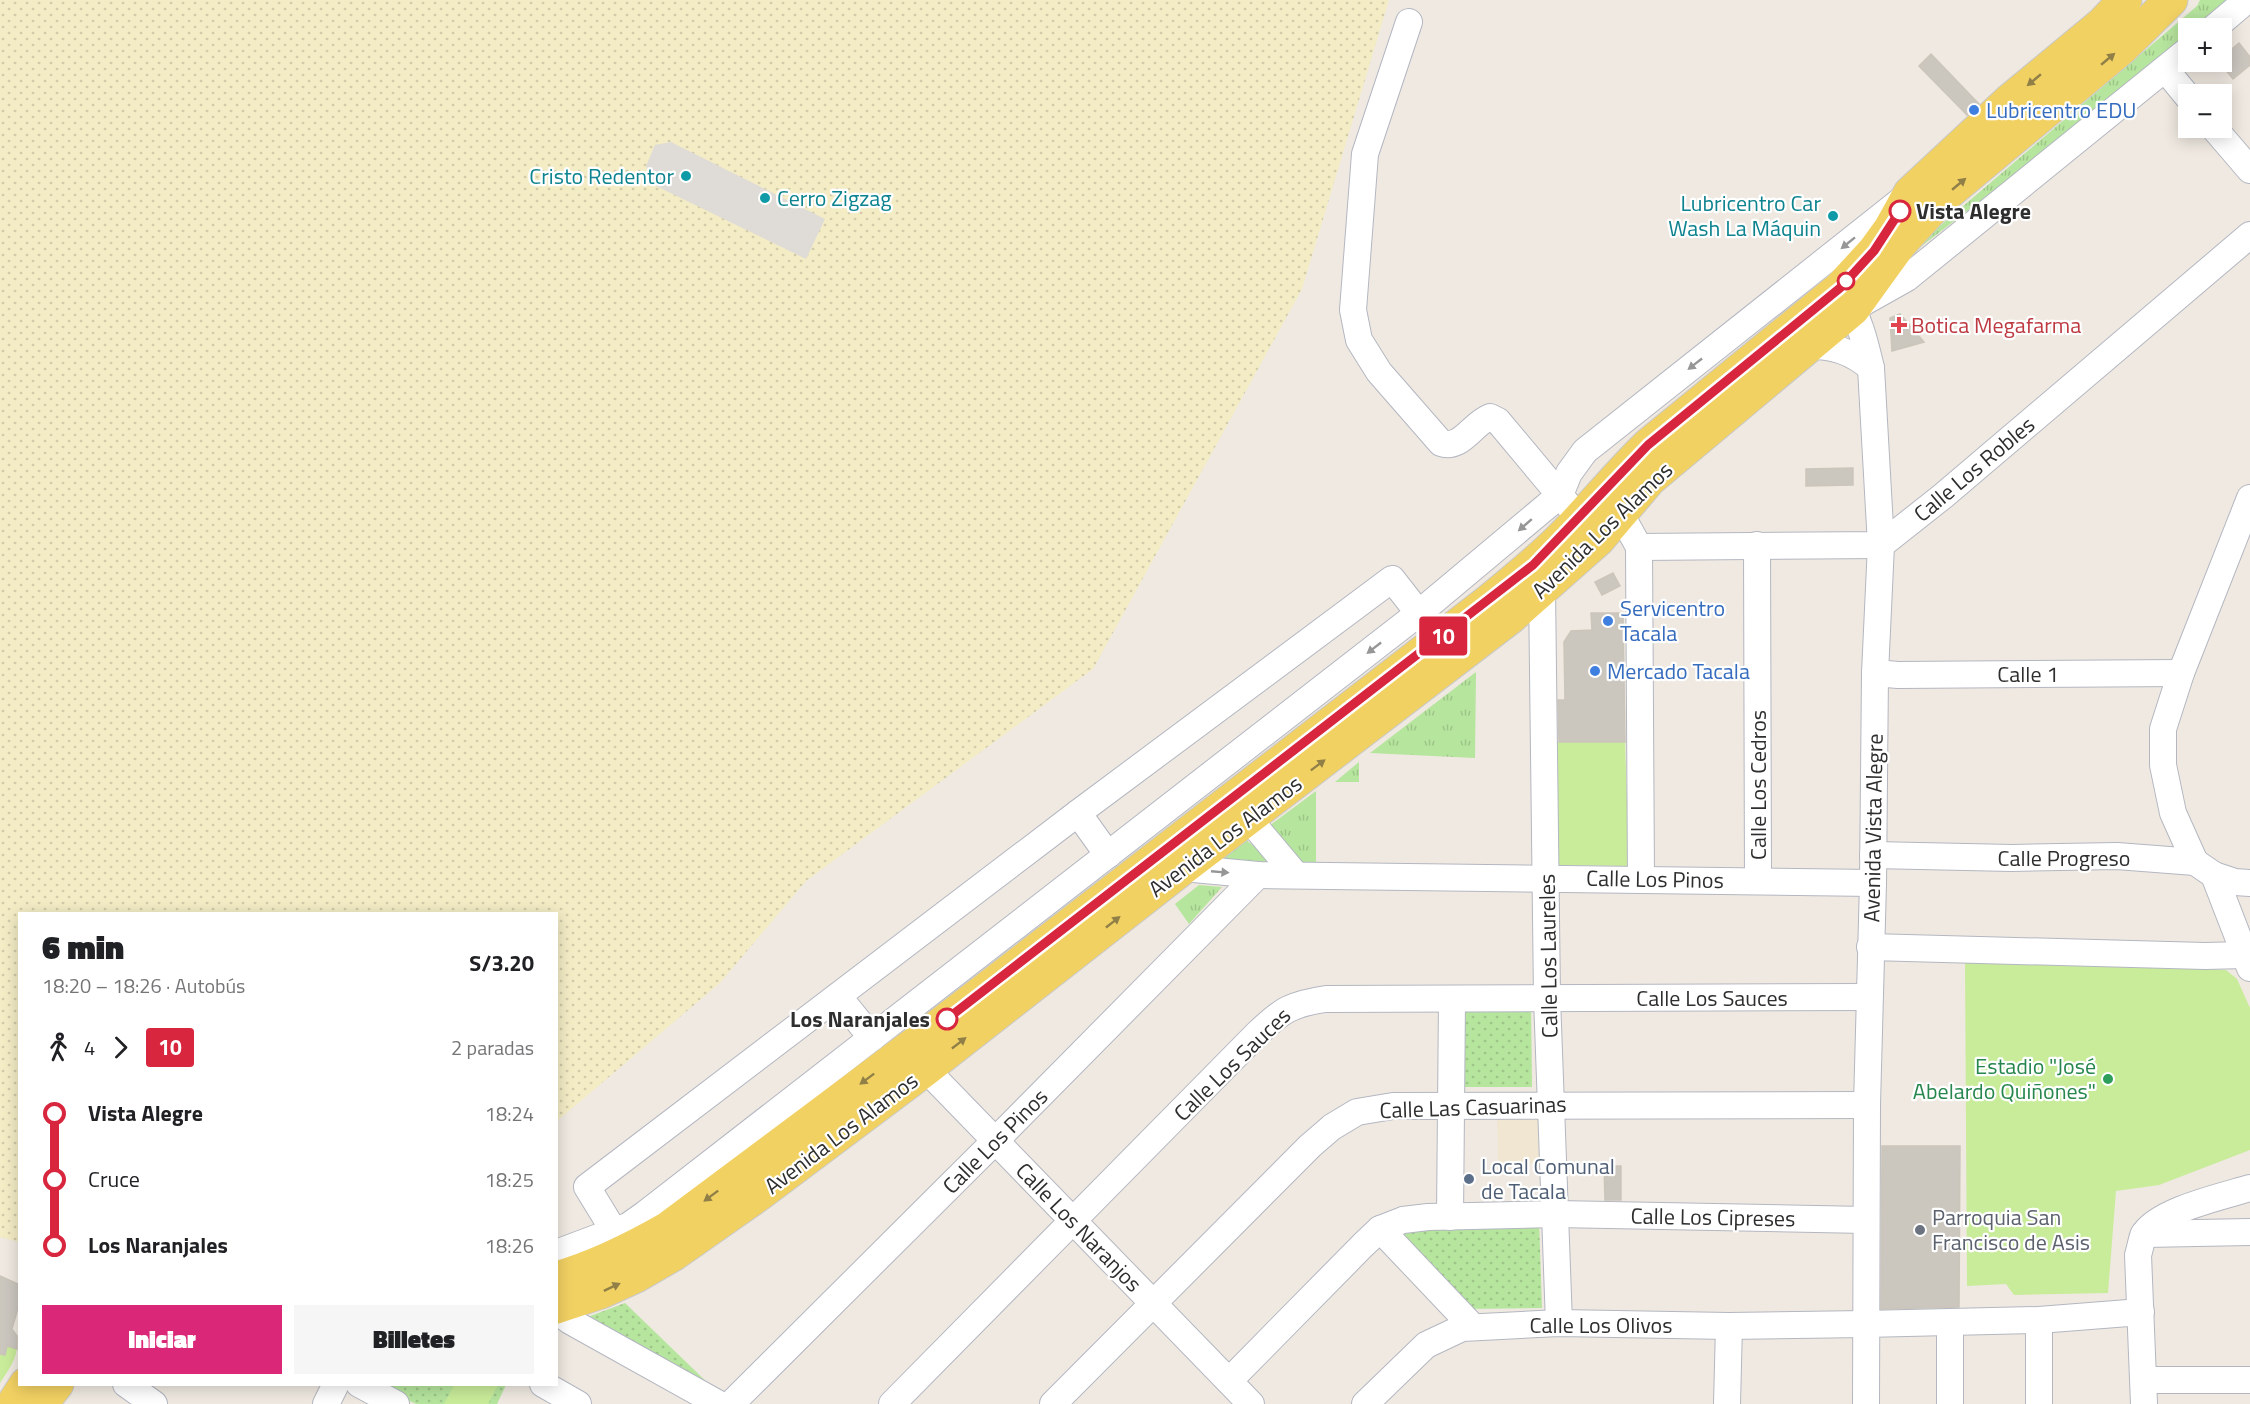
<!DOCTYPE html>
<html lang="es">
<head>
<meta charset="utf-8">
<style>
	:root { --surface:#fff; --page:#f6f6f6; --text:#202124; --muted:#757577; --accent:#db2777 }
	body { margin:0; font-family:"Titillium Web",sans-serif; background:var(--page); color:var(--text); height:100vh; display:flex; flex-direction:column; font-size:22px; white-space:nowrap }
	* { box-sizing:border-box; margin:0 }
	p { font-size:20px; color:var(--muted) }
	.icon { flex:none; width:33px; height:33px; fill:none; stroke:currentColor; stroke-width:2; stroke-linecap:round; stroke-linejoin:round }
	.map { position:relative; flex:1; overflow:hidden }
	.details { position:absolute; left:18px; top:912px; width:540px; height:474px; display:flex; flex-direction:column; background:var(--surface); border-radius:0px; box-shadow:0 3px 15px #0003 }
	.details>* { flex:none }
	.badge { padding:0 12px; border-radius:4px; font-size:21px; line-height:39px }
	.tools { position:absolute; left:2178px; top:18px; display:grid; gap:12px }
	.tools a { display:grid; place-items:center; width:54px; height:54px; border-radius:0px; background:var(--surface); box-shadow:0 3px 15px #0003; font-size:30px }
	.map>.badge { position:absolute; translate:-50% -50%; box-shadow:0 0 0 3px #fff }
	.legs { display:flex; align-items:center; gap:9px; height:66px; padding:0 24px; font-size:20px }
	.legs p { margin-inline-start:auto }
	.head { display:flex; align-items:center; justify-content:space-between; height:102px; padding:0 24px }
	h1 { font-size:33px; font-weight:800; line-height:45px }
	.primary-button { display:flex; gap:12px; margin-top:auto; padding:12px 24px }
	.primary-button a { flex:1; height:69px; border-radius:0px; background:var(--accent); color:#fff; font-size:24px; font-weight:800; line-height:69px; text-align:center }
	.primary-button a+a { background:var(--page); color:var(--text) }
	ul { padding:0 24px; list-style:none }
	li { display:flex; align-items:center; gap:21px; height:66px; font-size:22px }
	li i { display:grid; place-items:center; width:9px; height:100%; margin:0 8px; background:currentColor }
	li i::after { content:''; width:15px; height:15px; margin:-8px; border:4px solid; border-radius:50%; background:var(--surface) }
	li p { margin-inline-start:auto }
	li:first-child i { background:linear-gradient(#0000 50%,currentColor 0) }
	li:last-child i { background:linear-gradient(currentColor 50%,#0000 0) }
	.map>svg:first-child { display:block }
	.education { fill:#f0e6d1 }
	.grass { fill:url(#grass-tufts) }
	.sand { fill:url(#sand-dots) }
	.park { fill:url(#park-dots) }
	.pitch { fill:#c9ec9a }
	.plaza { fill:#dfdcd8 }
	.building { fill:#cbc7bf; stroke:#cbc5ba; stroke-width:1.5 }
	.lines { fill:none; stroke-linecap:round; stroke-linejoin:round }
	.minor-casing { stroke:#b4b7c1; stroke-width:28 }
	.major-casing { stroke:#c9c9c9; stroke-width:35 }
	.minor { stroke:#fff; stroke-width:26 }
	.major { stroke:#f2d163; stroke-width:33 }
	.oneway { fill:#908048 }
	.oneway2 { fill:#969696 }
	.line-1-casing { stroke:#fff; stroke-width:14 }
	.line-1 { stroke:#d7263d; stroke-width:9 }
	.shop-dot { fill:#3f7fe0; stroke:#fff; stroke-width:2 }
	.culture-dot { fill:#0f9aa8; stroke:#fff; stroke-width:2 }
	.stop-1-dot { fill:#fff; stroke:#d7263d; stroke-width:3 }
	.health-dot { fill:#e0444e; stroke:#fff; stroke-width:2 }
	.leisure-dot { fill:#2e9e5b; stroke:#fff; stroke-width:2 }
	.service-dot { fill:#5c6f8a; stroke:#fff; stroke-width:2 }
	.worship-dot { fill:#6b7280; stroke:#fff; stroke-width:2 }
	.labels { text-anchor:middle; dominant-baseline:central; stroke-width:4.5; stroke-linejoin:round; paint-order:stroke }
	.shop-label { font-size:22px; fill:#366cbe; stroke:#fff; text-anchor:start }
	.culture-label { font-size:22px; fill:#0d838f; stroke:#fff; text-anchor:end }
	.stop-label { font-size:22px; font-weight:bold; fill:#2e2e2e; stroke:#fff; text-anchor:start }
	.health-label { font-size:22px; fill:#be3a42; stroke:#fff; text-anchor:start }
	.street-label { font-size:22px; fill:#2e2e2e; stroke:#fff }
	.leisure-label { font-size:22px; fill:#27864d; stroke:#fff; text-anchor:end }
	.service-label { font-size:22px; fill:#4e5e75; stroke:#fff; text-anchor:start }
	.worship-label { font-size:22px; fill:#5b616d; stroke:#fff; text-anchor:start }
</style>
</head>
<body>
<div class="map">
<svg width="2250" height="1404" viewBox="0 0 2250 1404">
	<defs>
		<pattern id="grass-tufts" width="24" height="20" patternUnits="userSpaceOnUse" patternTransform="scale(1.5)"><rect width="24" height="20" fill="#b6e59e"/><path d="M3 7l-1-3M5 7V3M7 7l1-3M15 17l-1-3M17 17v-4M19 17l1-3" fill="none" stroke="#9dc588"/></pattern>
		<pattern id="sand-dots" width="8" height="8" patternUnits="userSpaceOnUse" patternTransform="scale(1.5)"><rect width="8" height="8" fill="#f3ecc5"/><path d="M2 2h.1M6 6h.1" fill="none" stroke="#d1cbaa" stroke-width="1.8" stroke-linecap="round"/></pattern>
		<pattern id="park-dots" width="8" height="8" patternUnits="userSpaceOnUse" patternTransform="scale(1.5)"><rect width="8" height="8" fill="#b6e59e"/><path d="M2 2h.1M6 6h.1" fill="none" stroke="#9dc588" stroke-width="1.8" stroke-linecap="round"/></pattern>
	</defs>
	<rect width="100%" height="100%" fill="#efe9e1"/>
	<!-- education -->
	<path class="education" d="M1543 1114 1544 1163 1498 1164 1497 1116Z"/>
	<!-- grass -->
	<g class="grass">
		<path d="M2200 0H2234L2201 28H2188V39L2176 50 1910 255 1934 231 2197 6Z"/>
		<path d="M1476 672 1475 758 1370 753Z"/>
		<path d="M1359 762V782H1334H1335Z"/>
		<path d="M1316 791V864L1297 862 1269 826Z"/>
		<path d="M1245 839 1274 863 1220 860Z"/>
		<path d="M1199 885 1222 887 1189 924 1175 904Z"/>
	</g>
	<!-- sand -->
	<path class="sand" d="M0 0H1389L1302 289 1093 669 806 881 720 983 557 1121 556 914H20L19 1242 0 1237Z"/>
	<!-- park -->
	<g class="park">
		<path d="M1531 1004 1532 1087H1458L1457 1005Z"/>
		<path d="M1539 1220 1542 1308 1465 1309 1394 1232Z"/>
		<path d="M625 1303 715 1390 585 1318Z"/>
		<path d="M376 1385H506L497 1404H416Z"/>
	</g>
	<!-- pitch -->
	<g class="pitch">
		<path d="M1553 742H1625L1629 866 1557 865Z"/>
		<path d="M1965 960 2226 970 2237 979 2250 1008V1150L2159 1185 2116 1191 2108 1293 2014 1295 2006 1284 1967 1286Z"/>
		<path d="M0 1276 20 1285 19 1301 12 1329C25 1347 11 1367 0 1383Z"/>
		<path d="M454 1385V1384L498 1385 488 1404H444Z"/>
	</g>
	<!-- plaza -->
	<path class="plaza" d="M671 142 825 219 806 259 652 184 646 166 655 145Z"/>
	<!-- building -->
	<g class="building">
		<path d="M2239 43 2250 57V65L2233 79 2219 62H2222V57Z"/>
		<path d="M1931 54 1979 104 1967 115 1919 66Z"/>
		<path d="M1900 314 1924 342 1892 351 1890 318Z"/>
		<path d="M1853 468V485L1806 486V469Z"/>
		<path d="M1613 573 1620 586 1602 595 1595 582Z"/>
		<path d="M1591 613H1623L1625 742H1559L1558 700H1565L1564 642 1571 631 1592 630Z"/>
		<path d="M1882 1146H1960L1959 1307 1881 1309Z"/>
		<path d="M1604 1166H1621V1200H1605Z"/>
		<path d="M0 1276 20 1285V1301L12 1329 17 1336V1349L7 1346 5 1355 0 1354Z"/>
	</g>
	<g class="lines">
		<defs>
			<g id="minor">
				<path d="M1409 22 1365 154 1353 310 1359 340 1379 372 1441 443C1461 450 1472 424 1490 417L1498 421 1569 506"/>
				<path d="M2214 28 2247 0"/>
				<path d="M2165 69 2188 97"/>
				<path d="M2214 128 2250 170"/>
				<path d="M1844 294C1859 317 1865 342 1871 368L1881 545 1875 673 1873 883 1867 1105 1866 1404"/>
				<path d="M1859 305 1907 278 2188 50"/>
				<path d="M1808 346C1833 345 1852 352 1871 368"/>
				<path d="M1620 513 1639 547 1641 880"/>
				<path d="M1757 545 1758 880"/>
				<path d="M1639 547 1881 545 1943 496 2250 235"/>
				<path d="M1533 580 1542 589 1547 998 1559 1323"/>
				<path d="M1875 673 1898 675 2181 673"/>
				<path d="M1078 813 1108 855"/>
				<path d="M1248 818 1296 875"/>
				<path d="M1873 855 2012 858 2117 856 2195 862 2214 875 2235 882 2250 883"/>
				<path d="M2195 862 2173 813 2163 765V729L2181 673 2250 498"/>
				<path d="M1183 868 1258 875 1873 883"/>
				<path d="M2214 875 2250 968"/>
				<path d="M1870 947 2205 956 2245 955"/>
				<path d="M838 996 872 1038"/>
				<path d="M913 1056 1251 1404"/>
				<path d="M1450 1217 1452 1000"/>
				<path d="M1380 1229 1473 1327"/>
				<path d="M614 1231 587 1187 1078 813 1392 579 1428 625"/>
				<path d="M2144 1234 2250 1232"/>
				<path d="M556 1253 628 1226 645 1214 1419 613 1560 495 1569 473 1585 451 1903 199"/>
				<path d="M556 1310 570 1321 719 1404"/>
				<path d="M2144 1380H2250"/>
				<path d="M1229 1381 1363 1245 1380 1229 1403 1220 1428 1217 1556 1214 1866 1220"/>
				<path d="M126 1384 154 1404"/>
				<path d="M359 1384 396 1404"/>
				<path d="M543 1384 578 1404"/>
				<path d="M326 1404 336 1384"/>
				<path d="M731 1404 995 1141 1258 875"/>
				<path d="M892 1404 1257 1034C1282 1010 1291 1004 1326 999L1869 997"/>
				<path d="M1053 1404 1310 1146 1332 1127 1357 1112 1393 1106 1867 1105"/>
				<path d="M1365 1404 1426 1345 1462 1328 1559 1323 1729 1326 1865 1324 2039 1320 2141 1312"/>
				<path d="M1727 1404 1729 1326"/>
				<path d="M1950 1404V1322"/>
				<path d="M2039 1404V1320"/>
				<path d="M2144 1404 2138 1255C2140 1249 2141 1242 2143 1236 2155 1211 2224 1196 2250 1188"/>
			</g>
			<g id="major">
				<path d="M556 1278C595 1267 633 1248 668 1228L929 1033 1490 600C1514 580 1538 561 1560 539 1590 509 1617 475 1648 445L1840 288 1874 251 1890 229 1910 193 2009 101 2102 24 2125 0"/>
				<path d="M556 1307 601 1292 636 1276 674 1254 758 1195 926 1069 1183 868 1511 617 1598 540 1650 479 1853 309 1900 244 1943 197 2122 48 2171 0"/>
				<path d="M13 1404 26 1384"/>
				<path d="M41 1404 57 1384"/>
			</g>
		</defs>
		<!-- minor casing -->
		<use href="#minor" class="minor-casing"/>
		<!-- major casing -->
		<use href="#major" class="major-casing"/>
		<!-- minor -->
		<use href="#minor" class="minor"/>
		<!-- major -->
		<use href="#major" class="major"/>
	</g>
	<!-- one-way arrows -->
	<defs><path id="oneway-solid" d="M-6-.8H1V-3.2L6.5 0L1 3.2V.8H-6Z" transform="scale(1.5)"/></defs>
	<g class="oneway">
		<use href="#oneway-solid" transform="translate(2108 59) rotate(-40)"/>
		<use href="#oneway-solid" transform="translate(2034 80) rotate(140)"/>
		<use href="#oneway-solid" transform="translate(1959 184) rotate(-40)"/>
		<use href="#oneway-solid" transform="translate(1318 765) rotate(-37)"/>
		<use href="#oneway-solid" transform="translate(1113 922) rotate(-38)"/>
		<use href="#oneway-solid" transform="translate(959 1043) rotate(-38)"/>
		<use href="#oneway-solid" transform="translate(867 1079) rotate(143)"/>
		<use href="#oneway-solid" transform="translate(711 1196) rotate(143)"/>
		<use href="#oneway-solid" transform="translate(612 1287) rotate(-25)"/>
	</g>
	<g class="oneway2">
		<use href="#oneway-solid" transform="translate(1848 243) rotate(141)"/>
		<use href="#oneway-solid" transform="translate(1695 364) rotate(142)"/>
		<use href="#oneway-solid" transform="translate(1525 525) rotate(139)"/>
		<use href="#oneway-solid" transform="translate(1374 648) rotate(142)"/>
		<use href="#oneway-solid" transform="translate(1220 872) rotate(5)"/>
	</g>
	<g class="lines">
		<defs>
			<path id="line-1" d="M947 1019 1533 565 1648 445 1840 288 1874 251 1900 211"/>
		</defs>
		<!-- line-1 casing -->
		<use href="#line-1" class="line-1-casing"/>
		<!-- line-1 -->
		<use href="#line-1" class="line-1"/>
	</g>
	<!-- markers -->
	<g class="shop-dot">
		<circle cx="1974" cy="110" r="6"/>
		<circle cx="1608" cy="621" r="6"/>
		<circle cx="1595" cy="671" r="6"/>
	</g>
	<g class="culture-dot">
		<circle cx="686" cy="176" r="6"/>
		<circle cx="765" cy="198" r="6"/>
		<circle cx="1833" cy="216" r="6"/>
	</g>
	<g class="stop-1-dot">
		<circle cx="1900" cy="211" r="10"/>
		<circle cx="1846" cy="281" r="8"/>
		<circle cx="947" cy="1019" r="10"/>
	</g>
	<path class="health-dot" d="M1896 316h6v6h6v6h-6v6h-6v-6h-6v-6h6z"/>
	<circle class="leisure-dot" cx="2108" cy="1079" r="6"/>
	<circle class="service-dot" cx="1469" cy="1179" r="6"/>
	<circle class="worship-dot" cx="1920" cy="1230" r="6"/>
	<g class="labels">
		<!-- shop labels -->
		<g class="shop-label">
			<text x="1986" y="110">Lubricentro EDU</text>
			<text x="1620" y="608">Servicentro<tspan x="1620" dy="25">Tacala</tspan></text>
			<text x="1607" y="671">Mercado Tacala</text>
		</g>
		<!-- culture labels -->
		<g class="culture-label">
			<text x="674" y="176">Cristo Redentor</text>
			<text x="777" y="198" text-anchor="start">Cerro Zigzag</text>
			<text x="1821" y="203">Lubricentro Car<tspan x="1821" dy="25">Wash La Máquin</tspan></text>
		</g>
		<!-- stop labels -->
		<g class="stop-label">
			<text x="1916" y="211">Vista Alegre</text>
			<text x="930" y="1019" text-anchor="end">Los Naranjales</text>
		</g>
		<!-- health labels -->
		<g class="health-label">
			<text x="1911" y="325">Botica Megafarma</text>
		</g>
		<!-- street labels -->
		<g class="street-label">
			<text transform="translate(1974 469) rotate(-40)">Calle Los Robles</text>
			<text transform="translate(1602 530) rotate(-44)">Avenida Los Alamos</text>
			<text x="2028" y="674">Calle 1</text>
			<text transform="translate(1758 785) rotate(-90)">Calle Los Cedros</text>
			<text transform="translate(1873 828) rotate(-89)">Avenida Vista Alegre</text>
			<text transform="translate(1225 836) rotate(-37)">Avenida Los Alamos</text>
			<text x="2064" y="858">Calle Progreso</text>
			<text transform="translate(1655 879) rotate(1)">Calle Los Pinos</text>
			<text transform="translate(1548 956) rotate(-91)">Calle Los Laureles</text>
			<text x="1712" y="998">Calle Los Sauces</text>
			<text transform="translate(1232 1064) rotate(-44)">Calle Los Sauces</text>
			<text transform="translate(1473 1107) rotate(-2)">Calle Las Casuarinas</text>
			<text transform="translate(841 1133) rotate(-37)">Avenida Los Alamos</text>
			<text transform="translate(995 1141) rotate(-45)">Calle Los Pinos</text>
			<text transform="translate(1713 1217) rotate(1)">Calle Los Cipreses</text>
			<text transform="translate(1079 1227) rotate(46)">Calle Los Naranjos</text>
			<text x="1601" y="1325">Calle Los Olivos</text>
		</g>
		<!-- leisure labels -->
		<g class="leisure-label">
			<text x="2096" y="1066">Estadio "José<tspan x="2096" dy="25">Abelardo Quiñones"</tspan></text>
		</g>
		<!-- service labels -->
		<g class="service-label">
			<text x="1481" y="1166">Local Comunal<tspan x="1481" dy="25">de Tacala</tspan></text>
		</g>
		<!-- worship labels -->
		<g class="worship-label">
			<text x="1932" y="1217">Parroquia San<tspan x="1932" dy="25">Francisco de Asis</tspan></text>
		</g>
	</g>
</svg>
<div class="tools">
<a>+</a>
<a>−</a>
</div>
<b class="badge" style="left:1443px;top:636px;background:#d7263d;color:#fff">10</b>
<section class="details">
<div class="head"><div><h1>6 min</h1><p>18:20 – 18:26 · Autobús</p></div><b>S/3.20</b></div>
<div class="legs"><svg class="icon" aria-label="walk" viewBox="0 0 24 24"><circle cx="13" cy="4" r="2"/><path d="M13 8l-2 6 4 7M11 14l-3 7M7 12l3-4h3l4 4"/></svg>4<svg class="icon" aria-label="forward" viewBox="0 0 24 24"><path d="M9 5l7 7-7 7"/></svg><b class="badge" style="background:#d7263d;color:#fff">10</b><p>2 paradas</p></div>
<ul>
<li><i style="color:#d7263d"></i><b>Vista Alegre</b><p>18:24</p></li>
<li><i style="color:#d7263d"></i><span>Cruce</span><p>18:25</p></li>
<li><i style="color:#d7263d"></i><b>Los Naranjales</b><p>18:26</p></li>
</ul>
<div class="primary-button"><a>Iniciar</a><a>Billetes</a></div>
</section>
</div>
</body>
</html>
